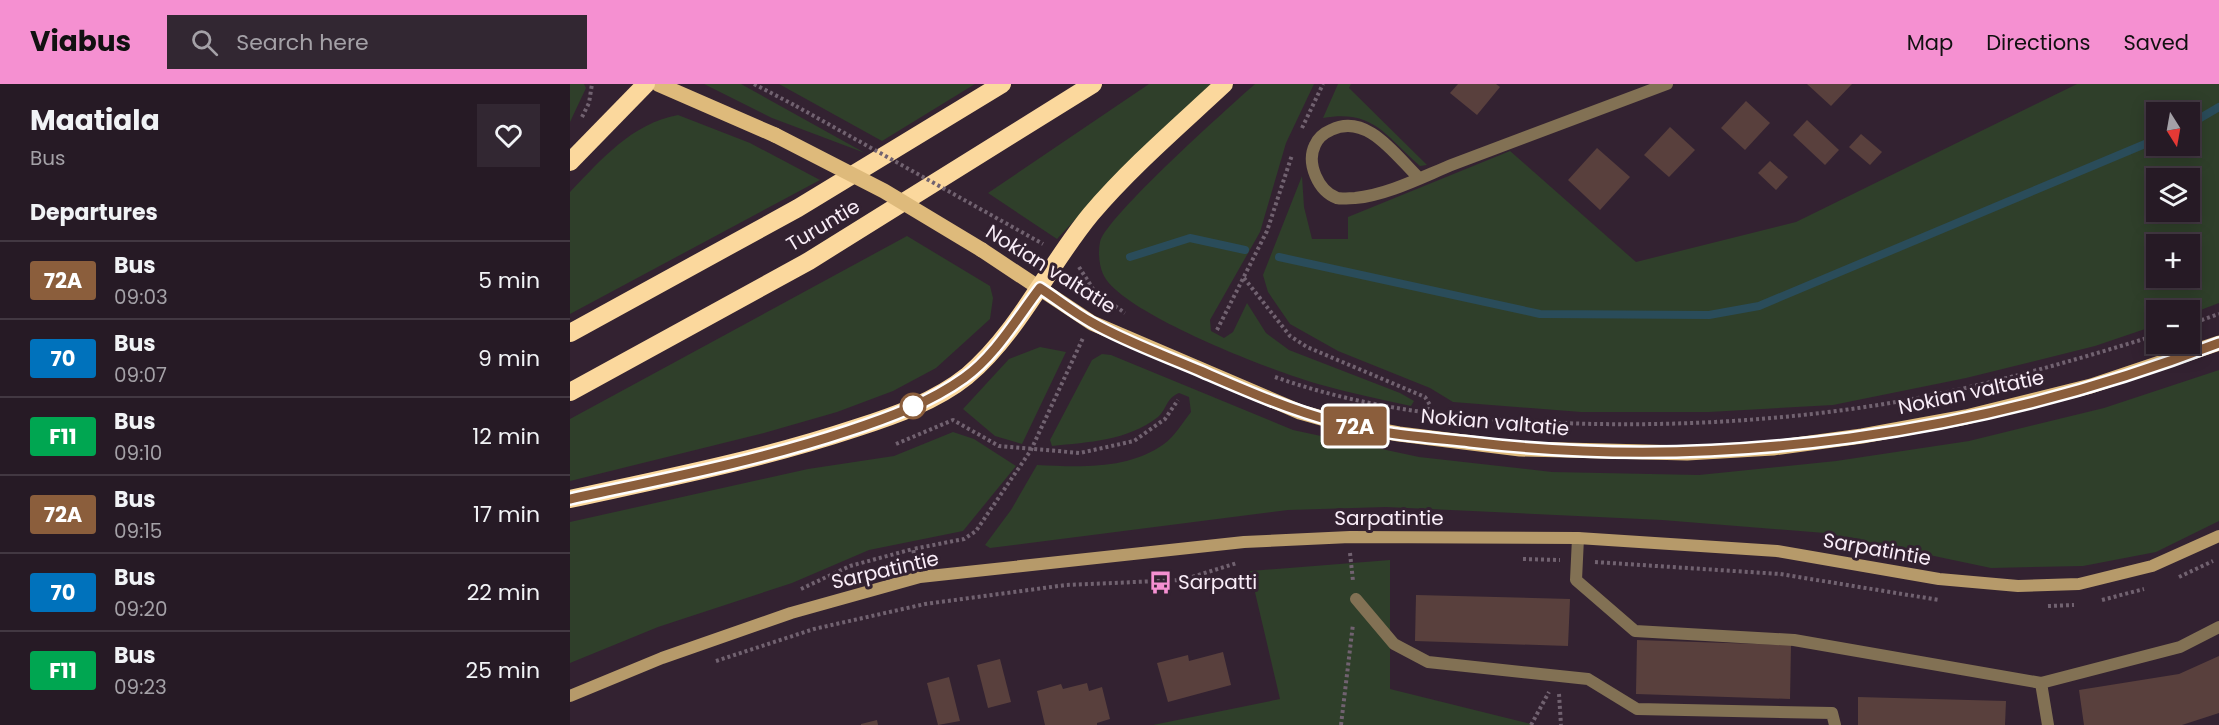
<!DOCTYPE html>
<html lang="en">
<head>
<meta charset="utf-8">
<style>
	:root { --surface:#261a25; --page:#322732; --text:#f1f3f6; --muted:#a4a1a7; --line:#423842; --accent:#f590d1 }
	body { margin:0; font-family:Poppins,sans-serif; background:var(--page); color:var(--text); height:100vh; display:flex; flex-direction:column; font-size:22px; white-space:nowrap }
	* { box-sizing:border-box; margin:0 }
	p { font-size:20px; color:var(--muted) }
	.icon { flex:none; width:33px; height:33px; fill:none; stroke:currentColor; stroke-width:2; stroke-linecap:round; stroke-linejoin:round }
	.map { position:relative; flex:1; overflow:hidden }
	.panel { display:flex; flex-direction:column; background:var(--surface); width:570px }
	.panel>* { flex:none }
	.badge { padding:0 12px; border-radius:4px; font-size:21px; line-height:39px }
	.needle { width:39px; rotate:169deg }
	.controls { position:absolute; left:1576px; top:18px; display:grid; gap:12px }
	.controls a { display:grid; place-items:center; width:54px; height:54px; border-radius:0px; background:var(--surface); box-shadow:0 3px 15px #0003,0 0 0 2px var(--line); font-size:30px }
	.map>.badge { position:absolute; translate:-50% -50%; box-shadow:0 0 0 3px #fff }
	h2 { padding:0 30px; font-size:22px; line-height:54px }
	.round { display:grid; place-items:center; flex:none; width:63px; height:63px; border-radius:0px; background:var(--page) }
	.headline { display:flex; align-items:center; justify-content:space-between; height:102px; padding:0 30px }
	h1 { font-size:28px; font-weight:700; line-height:45px }
	ul { padding:0; list-style:none }
	li { display:flex; align-items:center; gap:18px; height:78px; padding:0 30px; border-top:2px solid var(--line) }
	li div { flex:1 }
	li b { display:block; font-size:22px }
	li em { font-style:normal }
	li .badge { min-width:66px; font-weight:700; text-align:center }
	header { display:flex; align-items:center; gap:36px; box-sizing:border-box; height:84px; padding:0 30px; background:var(--accent); color:#111 }
	header strong { font-size:28px }
	nav { display:flex; gap:33px; margin-inline-start:auto; font-size:21px }
	.search { width:420px; height:54px; background:var(--page); display:flex; align-items:center; gap:15px; box-sizing:border-box; padding:0 21px; border-radius:0px; color:var(--muted); font-size:22px }
	main { display:flex; flex:1; min-height:0 }
	.map>svg:first-child { display:block }
	.green { fill:#2f3f2a; fill-rule:evenodd }
	.lines { fill:none; stroke-linecap:round; stroke-linejoin:round }
	.stream { stroke:#2a4c5a; stroke-width:8 }
	.building { fill:#59403d }
	.path { stroke:#716270; stroke-width:4; stroke-dasharray:3 3; stroke-linecap:butt }
	.lane { stroke:#827154; stroke-width:12 }
	.street { stroke:#827154; stroke-width:12 }
	.secondary { stroke:#b69a6a; stroke-width:12 }
	.primary { stroke:#deba7b; stroke-width:15 }
	.highway { stroke:#fbd89d; stroke-width:18 }
	.path-bridge { stroke:#716270; stroke-width:4; stroke-dasharray:3 3; stroke-linecap:butt }
	.primary-bridge { stroke:#deba7b; stroke-width:15 }
	.line-casing { stroke:#fff; stroke-width:14 }
	.line { stroke:#8b5e3c; stroke-width:9 }
	.stop-dot { fill:#fff; stroke:#8b5e3c; stroke-width:3 }
	.labels { text-anchor:middle; dominant-baseline:central; stroke-width:6; stroke-linejoin:round; paint-order:stroke }
	.street-label { font-size:20px; fill:#f9edf8; stroke:#332231 }
	.poi-label { font-size:20px; fill:#f9edf8; stroke:#332231; text-anchor:start }
</style>
</head>
<body>
<header>
<strong>Viabus</strong>
<div class="search"><svg class="icon" aria-label="search" viewBox="0 0 24 24"><circle cx="10" cy="10" r="6"/><path d="M15 15l6 6"/></svg>Search here</div>
<nav><a>Map</a><a>Directions</a><a>Saved</a></nav>
</header>
<main>
<section class="panel">
<div class="headline"><div><h1>Maatiala</h1><p>Bus</p></div><a class="round"><svg class="icon" aria-label="heart" viewBox="0 0 24 24"><path d="M12 20l-8-8c-3-5 5-10 8-4 3-6 11-1 8 4z"/></svg></a></div>
<h2>Departures</h2>
<ul>
<li><span class="badge" style="background:#8b5e3c;color:#fff">72A</span><div><b>Bus</b><p>09:03</p></div><em>5 min</em></li>
<li><span class="badge" style="background:#0072bc;color:#fff">70</span><div><b>Bus</b><p>09:07</p></div><em>9 min</em></li>
<li><span class="badge" style="background:#00a651;color:#fff">F11</span><div><b>Bus</b><p>09:10</p></div><em>12 min</em></li>
<li><span class="badge" style="background:#8b5e3c;color:#fff">72A</span><div><b>Bus</b><p>09:15</p></div><em>17 min</em></li>
<li><span class="badge" style="background:#0072bc;color:#fff">70</span><div><b>Bus</b><p>09:20</p></div><em>22 min</em></li>
<li><span class="badge" style="background:#00a651;color:#fff">F11</span><div><b>Bus</b><p>09:23</p></div><em>25 min</em></li>
</ul>
</section>
<div class="map">
<svg width="1649" height="641" viewBox="0 0 1649 641">
	<rect width="100%" height="100%" fill="#332231"/>
	<!-- green -->
	<g class="green">
		<path d="M0 0H14L16 4 0 38Z"/>
		<path d="M134 0H171L295 69 202 34Z"/>
		<path d="M209 0H405L312 57Z"/>
		<path d="M579 0H644L561 76 487 155 418 109Z"/>
		<path d="M685 0H744L716 59 690 148 640 236 641 247 654 254 663 248 677 219 696 249 719 266 830 309 844 317 841 322C810 315 779 309 748 300 705 288 550 229 533 190 529 181 528 168 530 158 536 133 659 23 685 0Z"/>
		<path d="M768 0H781L779 4 857 81 850 82C815 51 803 25 753 34Z"/>
		<path d="M1507 0H1649V219L1620 230V226H1587V241L1525 262 1396 294 1263 321 1139 328H1011L883 318 860 304 768 267 720 240 698 208 693 191 732 92 734 123 742 155H778V133L940 67 1066 178 1226 138ZM1587 28H1620V62H1587ZM1587 94H1620V128H1587ZM1587 160H1620V194H1587Z"/>
		<path d="M108 31 180 59 250 96 0 230V108C32 75 61 40 108 31Z"/>
		<path d="M337 152 420 202 423 214 420 235 366 284 323 307 267 328 194 349 0 397V335Z"/>
		<path d="M470 263 496 268 452 360 425 352 393 325 439 275Z"/>
		<path d="M532 270 541 271 723 346 849 373 982 388 1129 391 1266 377 1399 357 1534 324 1649 286V437L1586 468 1513 482 1421 484 1255 449 1092 436 816 423 718 426 420 464 415 461 441 426 467 381C509 383 558 386 594 360 604 353 613 338 621 328L619 313 609 309C596 314 597 325 588 333 557 357 519 358 482 362L480 356 522 276Z"/>
		<path d="M383 348 404 355 446 382 393 447 299 466 222 499 88 543 0 579V438L238 385 324 372Z"/>
		<path d="M820 476V605L965 641H583L710 615 680 487Z"/>
	</g>
	<g class="lines">
		<!-- stream -->
		<g class="stream">
			<path d="M1620 40 1649 23"/>
			<path d="M560 173 620 154 675 166"/>
			<path d="M709 173 970 230 1139 231 1189 222 1587 55"/>
		</g>
	</g>
	<!-- building -->
	<g class="building">
		<path d="M888 0H926L930 3 907 31 880 9Z"/>
		<path d="M1237 0H1282L1261 22Z"/>
		<path d="M1176 17 1200 39 1175 66 1151 44Z"/>
		<path d="M1237 36 1269 66 1255 81 1223 51Z"/>
		<path d="M1100 43 1125 66 1099 93 1074 71Z"/>
		<path d="M1291 50 1312 68 1300 81 1279 63Z"/>
		<path d="M1027 64 1060 93 1030 126 998 96Z"/>
		<path d="M1200 77 1218 93 1206 106 1188 89Z"/>
		<path d="M846 511 1000 515 998 562 845 557Z"/>
		<path d="M1067 556 1221 561 1220 615 1066 610Z"/>
		<path d="M653 568 661 601 598 618 587 579 618 571 619 577Z"/>
		<path d="M1649 572V629L1612 641H1514L1509 606 1609 590Z"/>
		<path d="M430 575 441 618 418 624 407 581Z"/>
		<path d="M379 593 390 637 368 641 357 599Z"/>
		<path d="M517 599 519 607 532 603 540 635 527 639V641H475L467 607 491 600 493 605Z"/>
		<path d="M1288 613 1436 617 1435 641H1288Z"/>
		<path d="M307 636 308 641H291V640Z"/>
	</g>
	<g class="lines">
		<!-- path -->
		<g class="path">
			<path d="M184 0 226 22"/>
			<path d="M12 33 19 19 22 0"/>
			<path d="M732 44 753 0"/>
			<path d="M509 183 525 208 555 229"/>
			<path d="M674 194 720 252 737 263 855 313 860 321 858 330"/>
			<path d="M1620 240 1649 230"/>
			<path d="M647 246 697 147 722 71"/>
			<path d="M705 293C790 323 877 334 967 338 1107 345 1254 336 1391 305 1457 290 1522 271 1587 251"/>
			<path d="M326 360 383 336 429 362 510 369 564 357 595 335 608 316"/>
			<path d="M780 469 783 497"/>
			<path d="M345 475 343 465 394 455 406 447 461 366 513 254"/>
			<path d="M953 475 990 476"/>
			<path d="M1025 478 1210 490 1369 516"/>
			<path d="M1609 493 1643 477"/>
			<path d="M231 505 280 482 343 465"/>
			<path d="M1532 516 1574 505"/>
			<path d="M1478 522 1504 521"/>
			<path d="M146 577 244 545 355 520 496 501 612 496 667 479"/>
			<path d="M989 610 991 641"/>
			<path d="M771 641 783 540"/>
			<path d="M961 641 979 608"/>
		</g>
		<!-- lane -->
		<g class="lane">
			<path d="M1008 454 1006 496 1065 547 1224 556 1471 599 1478 641"/>
			<path d="M786 515 824 560 858 578 1018 595 1067 625 1262 629 1265 641"/>
			<path d="M1471 599 1610 563 1649 543"/>
		</g>
		<!-- street -->
		<path class="street" d="M849 94C826 72 797 28 761 46 754 49 748 54 745 61 736 79 748 107 767 114 772 115 780 114 785 114 818 111 854 92 884 80 955 54 1026 27 1097 0"/>
		<!-- secondary -->
		<path class="secondary" d="M0 612 92 574 221 529 350 493 674 458 780 453 1008 454 1207 467 1369 495 1448 502 1509 500 1582 482 1649 452"/>
		<!-- primary -->
		<g class="primary">
			<path d="M88 0 205 51"/>
			<path d="M412 166 522 239 730 328 769 339 829 350 950 365 1117 369 1203 364 1292 352 1396 333 1521 302 1649 259"/>
		</g>
		<!-- highway -->
		<g class="highway">
			<path d="M0 78 76 0"/>
			<path d="M0 249 228 124 432 0"/>
			<path d="M0 308 239 177 523 0"/>
			<path d="M0 415C96 394 193 375 286 344 324 332 366 317 397 292 449 248 478 182 521 130 561 83 609 42 654 0"/>
		</g>
		<!-- path-bridge -->
		<path class="path-bridge" d="M226 22 473 160"/>
		<!-- primary-bridge -->
		<path class="primary-bridge" d="M205 51 314 107 412 166"/>
	</g>
	<g class="lines">
		<defs>
			<path id="line" d="M0 415C93 395 188 377 278 347 318 334 359 319 394 294 425 272 447 234 470 204 487 215 503 228 521 238 556 258 596 272 633 288 677 307 720 326 766 338 809 350 855 353 900 358 1152 388 1413 350 1649 259"/>
		</defs>
		<!-- line casing -->
		<use href="#line" class="line-casing"/>
		<!-- line -->
		<use href="#line" class="line"/>
	</g>
	<!-- icons -->
	<defs>
		<symbol id="bus-bare" viewBox="-9 -9 18 18"><path d="M-5-6H5V4H4V6H2V4H-2V6H-4V4H-5ZM-3.5-4V0h7V-4ZM-3.5 1.2v1.5H-2V1.2ZM2 1.2v1.5H3.5V1.2Z" fill="#f590d1" stroke="#332231" stroke-width="2.5" paint-order="stroke"/></symbol>
	</defs>
	<g fill-rule="evenodd">
		<use href="#bus-bare" x="574" y="482" width="33" height="33"/>
	</g>
	<!-- markers -->
	<circle class="stop-dot" cx="343" cy="322" r="12"/>
	<g class="labels">
		<!-- street labels -->
		<g class="street-label">
			<text transform="translate(253 141) rotate(-31)">Turuntie</text>
			<text transform="translate(481 185) rotate(32)">Nokian valtatie</text>
			<text transform="translate(1401 308) rotate(-12)">Nokian valtatie</text>
			<text transform="translate(925 338) rotate(5)">Nokian valtatie</text>
			<text x="819" y="434">Sarpatintie</text>
			<text transform="translate(1307 465) rotate(10)">Sarpatintie</text>
			<text transform="translate(315 486) rotate(-13)">Sarpatintie</text>
		</g>
		<!-- poi labels -->
		<g class="poi-label">
			<text x="608" y="498">Sarpatti</text>
		</g>
	</g>
</svg>
<div class="controls">
<a><svg class="needle" viewBox="-14 -14 28 28"><path d="M0-13l5 13h-10z" fill="#e53935"/><path d="M0 13l5-13h-10z" fill="#a4a1a7"/></svg></a>
<a><svg class="icon" aria-label="layers" viewBox="0 0 24 24"><path d="M12 4l9 5-9 5-9-5zM3 14l9 5 9-5"/></svg></a>
<a>+</a>
<a>−</a>
</div>
<b class="badge" style="left:785px;top:342px;background:#8b5e3c;color:#fff">72A</b>
</div>
</main>
</body>
</html>
